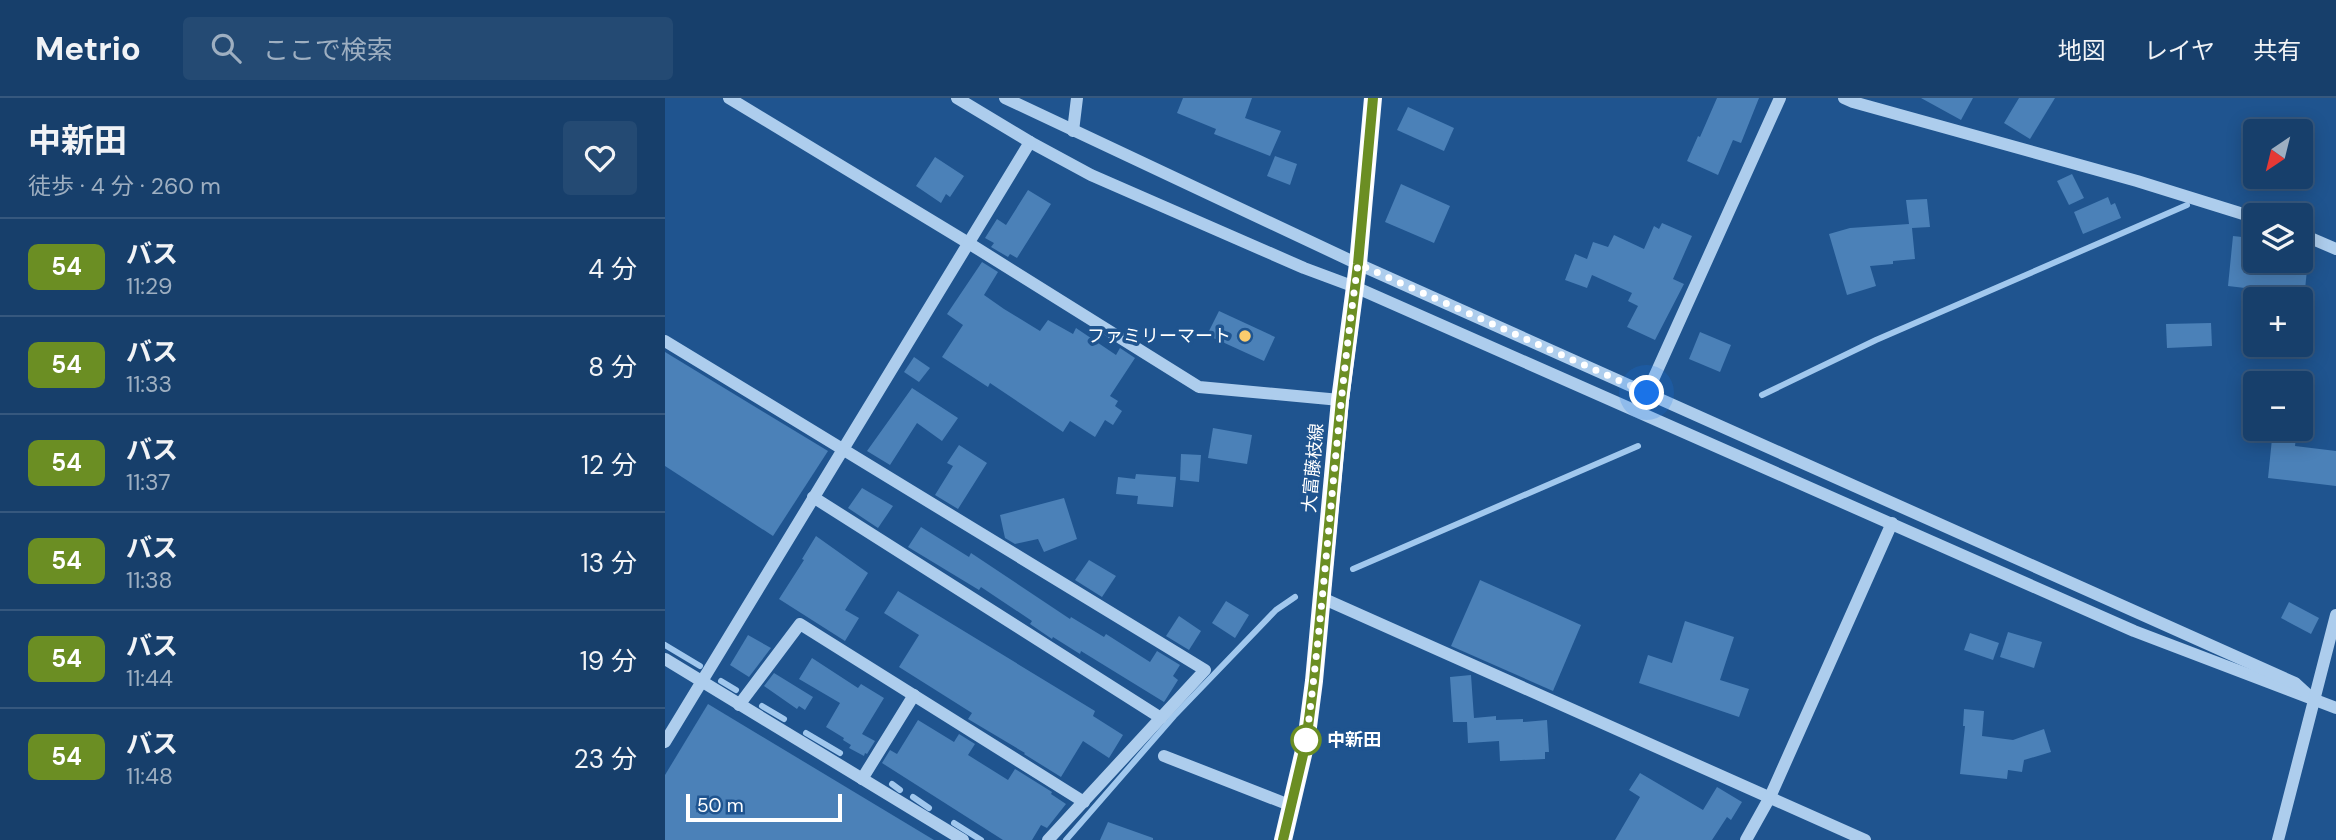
<!DOCTYPE html>
<html lang="ja">
<head>
<meta charset="utf-8">
<style>
	:root { --surface:#173f6b; --page:#244a73; --text:#f1f3f6; --muted:#9eafc1; --line:#36587e }
	body { margin:0; font-family:"DM Sans","Noto Sans JP",sans-serif; background:var(--page); color:var(--text); height:100vh; display:flex; flex-direction:column; font-size:26px; white-space:nowrap }
	* { box-sizing:border-box; margin:0 }
	p { font-size:23px; color:var(--muted) }
	.icon { flex:none; width:38px; height:38px; fill:none; stroke:currentColor; stroke-width:2; stroke-linecap:round; stroke-linejoin:round }
	.map { position:relative; flex:1; overflow:hidden }
	.sheet { display:flex; flex-direction:column; background:var(--surface); width:665px }
	.sheet>* { flex:none }
	.badge { padding:0 14px; border-radius:10px; font-size:24px; line-height:46px }
	.needle { width:46px; rotate:215deg }
	.buttons { position:absolute; left:1578px; top:21px; display:grid; gap:14px }
	.buttons a { display:grid; place-items:center; width:70px; height:70px; border-radius:7px; background:var(--surface); box-shadow:0 4px 18px #0003,0 0 0 2px var(--line); font-size:35px }
	.scale { position:absolute; left:21px; bottom:18px; width:156px; box-sizing:border-box; padding-left:7px; border:4px solid #fff; border-top:0; font-size:19px; line-height:24px; white-space:nowrap; color:#fff; -webkit-text-stroke:5px #1f548f; paint-order:stroke }
	.you { position:absolute; width:35px; height:35px; margin:-18px; border:5px solid #fff; border-radius:50%; background:#1a73e8; box-shadow:0 0 0 10px #1a73e833 }
	.map>.badge { position:absolute; translate:-50% -50%; box-shadow:0 0 0 4px #fff }
	.round { display:grid; place-items:center; flex:none; width:74px; height:74px; border-radius:7px; background:var(--page) }
	.headline { display:flex; align-items:center; justify-content:space-between; height:119px; padding:0 28px }
	h1 { font-size:33px; font-weight:700; line-height:52px }
	ul { padding:0; list-style:none }
	li { display:flex; align-items:center; gap:21px; height:98px; padding:0 28px; border-top:2px solid var(--line) }
	li div { flex:1 }
	li b { display:block; font-size:26px }
	li em { font-style:normal }
	li .badge { min-width:77px; font-weight:700; text-align:center }
	header { display:flex; align-items:center; gap:42px; box-sizing:border-box; height:98px; padding:0 35px; background:var(--surface); border-bottom:2px solid var(--line) }
	header strong { font-size:33px }
	nav { display:flex; gap:38px; margin-inline-start:auto; font-size:24px }
	.search { width:490px; height:63px; background:var(--page); display:flex; align-items:center; gap:18px; box-sizing:border-box; padding:0 24px; border-radius:7px; color:var(--muted); font-size:26px }
	main { display:flex; flex:1; min-height:0 }
	.map>svg:first-child { display:block }
	.lines { fill:none; stroke-linecap:round; stroke-linejoin:round }
	.stream { stroke:#a1c8ee; stroke-width:6 }
	.building { fill:#4b81b8 }
	.minor { stroke:#adcded; stroke-width:12 }
	.major { stroke:#f4f8ff; stroke-width:18 }
	.line-casing { stroke:#fff; stroke-width:16 }
	.line { stroke:#6b8e23; stroke-width:10 }
	.walk { stroke:#fff; stroke-width:7; stroke-dasharray:0 12.6 }
	.poi-dot { fill:#fbcc6d; stroke:#1f548f; stroke-width:2.5 }
	.stop-dot { fill:#fff; stroke:#6b8e23; stroke-width:3.5 }
	.labels { text-anchor:middle; dominant-baseline:central; stroke-width:7; stroke-linejoin:round; paint-order:stroke }
	.poi-label { font-size:18px; fill:#fff; stroke:#1f548f; text-anchor:end }
	.street-label { font-size:18px; fill:#fff; stroke:#1f548f }
	.stop-label { font-size:18px; font-weight:bold; fill:#fff; stroke:#1f548f; text-anchor:start }
</style>
</head>
<body>
<header>
<strong>Metrio</strong>
<div class="search"><svg class="icon" aria-label="search" viewBox="0 0 24 24"><circle cx="10" cy="10" r="6"/><path d="M15 15l6 6"/></svg>ここで検索</div>
<nav><a>地図</a><a>レイヤ</a><a>共有</a></nav>
</header>
<main>
<section class="sheet">
<div class="headline"><div><h1>中新田</h1><p>徒歩 · 4 分 · 260 m</p></div><a class="round"><svg class="icon" aria-label="heart" viewBox="0 0 24 24"><path d="M12 20l-8-8c-3-5 5-10 8-4 3-6 11-1 8 4z"/></svg></a></div>
<ul>
<li><span class="badge" style="background:#6b8e23;color:#fff">54</span><div><b>バス</b><p>11:29</p></div><em>4 分</em></li>
<li><span class="badge" style="background:#6b8e23;color:#fff">54</span><div><b>バス</b><p>11:33</p></div><em>8 分</em></li>
<li><span class="badge" style="background:#6b8e23;color:#fff">54</span><div><b>バス</b><p>11:37</p></div><em>12 分</em></li>
<li><span class="badge" style="background:#6b8e23;color:#fff">54</span><div><b>バス</b><p>11:38</p></div><em>13 分</em></li>
<li><span class="badge" style="background:#6b8e23;color:#fff">54</span><div><b>バス</b><p>11:44</p></div><em>19 分</em></li>
<li><span class="badge" style="background:#6b8e23;color:#fff">54</span><div><b>バス</b><p>11:48</p></div><em>23 分</em></li>
</ul>
</section>
<div class="map">
<svg width="1671" height="742" viewBox="0 0 1671 742">
	<rect width="100%" height="100%" fill="#1f548f"/>
	<g class="lines">
		<!-- stream -->
		<g class="stream">
			<path d="M1097 297 1211 242 1522 107"/>
			<path d="M688 471 973 348"/>
			<path d="M0 547 35 568"/>
			<path d="M56 583 71 592"/>
			<path d="M97 608 119 621"/>
			<path d="M141 635 175 655"/>
			<path d="M227 686 235 692"/>
			<path d="M248 699 264 710"/>
			<path d="M289 725 316 742"/>
			<path d="M401 742 509 618 611 512 630 499"/>
		</g>
	</g>
	<!-- building -->
	<g class="building">
		<path d="M518 0H587L580 20 616 33 605 58 549 36 551 31 512 15Z"/>
		<path d="M1052 0H1094L1076 45 1068 42 1053 77 1022 63 1033 38 1035 39Z"/>
		<path d="M1256 0H1308L1296 22Z"/>
		<path d="M1354 0H1390L1365 41 1339 25Z"/>
		<path d="M743 9 789 30 779 53 732 32Z"/>
		<path d="M610 58 632 66 625 87 602 78Z"/>
		<path d="M270 59 299 78 285 99 281 96 276 105 251 88Z"/>
		<path d="M1407 76 1419 100 1404 107 1392 83Z"/>
		<path d="M736 86 785 108 769 145 720 124Z"/>
		<path d="M363 92 386 106 352 160 345 156 343 159 326 149 329 145 320 140 332 121 341 127Z"/>
		<path d="M1443 99 1446 107 1450 105 1456 120 1418 136 1409 114Z"/>
		<path d="M1262 101 1265 129 1247 130 1250 161 1228 163V166L1205 168 1211 188 1182 197 1164 136 1185 130 1244 126 1241 102Z"/>
		<path d="M997 125 1027 138 1008 181 1019 186 990 242 962 229 973 208 963 203 967 195 927 177 922 190 900 182 910 156 922 161 928 144 943 149 949 137 979 151 989 128 994 131Z"/>
		<path d="M1568 138 1586 140 1584 151H1591V163H1596L1595 167 1642 172 1639 201H1596L1597 192 1563 188Z"/>
		<path d="M317 164 333 174 319 197 339 211 375 233 383 222 408 236 411 230 451 257 455 250 470 260 445 298 453 303 450 308 457 313 448 327 440 322 430 339 405 323 398 334 325 285 323 289 277 259 298 227 282 216Z"/>
		<path d="M554 213 610 239 599 263 542 237Z"/>
		<path d="M1546 225 1547 248 1502 250 1501 226Z"/>
		<path d="M1035 234 1066 247 1055 274 1024 261Z"/>
		<path d="M0 254 163 353 108 438 0 368Z"/>
		<path d="M249 259 265 270 254 284 239 274Z"/>
		<path d="M247 290 293 320 277 343 252 325 225 367 202 353Z"/>
		<path d="M548 330 587 337 582 366 543 360Z"/>
		<path d="M1608 331H1632L1630 348 1671 353V388L1603 380Z"/>
		<path d="M294 347 322 365 293 411 270 397 288 368 282 365Z"/>
		<path d="M516 356 536 357 534 384 515 382Z"/>
		<path d="M471 376 511 379 508 409 472 406 473 398 451 396 453 379 470 381Z"/>
		<path d="M197 390 228 408 213 430 183 410Z"/>
		<path d="M399 400 412 441 379 454 373 441 350 446 340 440 335 417Z"/>
		<path d="M256 429 304 459 306 455 405 521 406 519 439 539 441 536 485 564 492 553 515 567 508 578 513 582 501 601 499 604 416 553 415 556 388 539 387 541 365 526 367 523 316 489 314 492 243 449Z"/>
		<path d="M151 438 203 475 180 512 194 520 180 543 114 501 139 462 137 461Z"/>
		<path d="M424 462 451 478 437 499 410 482Z"/>
		<path d="M815 482 916 527 888 593 786 548Z"/>
		<path d="M233 493 430 613 428 618 458 637 444 660 418 643 396 679 359 656 360 655 303 621 307 615 234 569 254 537 219 515Z"/>
		<path d="M561 503 584 517 570 540 547 525Z"/>
		<path d="M1624 504 1654 520 1646 536 1616 520Z"/>
		<path d="M514 518 536 533 524 552 501 538Z"/>
		<path d="M1020 523 1069 539 1055 582 1084 591 1074 619 974 585 983 557 1007 565Z"/>
		<path d="M1343 534 1377 544 1369 570 1335 559Z"/>
		<path d="M1305 535 1334 545 1328 562 1299 552Z"/>
		<path d="M83 537 106 550 84 579 65 567Z"/>
		<path d="M147 560 193 590 196 586 219 600 197 636 210 643 202 656 200 655 199 658 184 650 186 647 178 642 179 640 161 629 175 605 134 581Z"/>
		<path d="M109 575 148 599 140 612 134 608 132 611 99 588Z"/>
		<path d="M806 577 809 620 831 618V622L858 621V624L882 622 884 654H880V661L835 663 834 643 803 645 802 624H788L785 579Z"/>
		<path d="M43 606 269 742H0V677Z"/>
		<path d="M1299 611 1319 613 1317 638 1348 642 1379 631 1386 654 1359 662 1357 674 1343 672 1342 681 1295 676 1300 628H1298Z"/>
		<path d="M253 622 289 644 294 636 310 646 303 657 343 682 350 671 387 694 386 696 401 706 382 730 376 727 367 742H338L217 665 225 652 232 656Z"/>
		<path d="M975 675 1038 712 1052 689 1077 704 1066 722 1062 719 1047 742H950L975 699 964 692Z"/>
		<path d="M443 724 488 740V742H435Z"/>
	</g>
	<g class="lines">
		<!-- minor -->
		<g class="minor">
			<path d="M64 0 305 146 534 289 675 302"/>
			<path d="M292 0 365 44 426 77 639 170 690 189 1469 533 1671 610"/>
			<path d="M340 0 693 166 1630 585 1642 596"/>
			<path d="M1179 0 1188 4 1472 83 1591 120"/>
			<path d="M408 33 412 0"/>
			<path d="M1636 136 1671 151"/>
			<path d="M0 243 540 572 383 742"/>
			<path d="M982 295 1115 0"/>
			<path d="M148 399 496 620"/>
			<path d="M657 500 1200 742"/>
			<path d="M0 561 298 742"/>
			<path d="M74 607 135 526 419 704"/>
			<path d="M0 644 365 44"/>
			<path d="M499 658 627 708"/>
			<path d="M197 681 249 597"/>
			<path d="M1081 742 1105 699 1227 425"/>
			<path d="M1613 742 1671 517"/>
		</g>
		<!-- major -->
		<path class="major" d="M618 742 641 644 649 583 675 302 693 166 708 0"/>
	</g>
	<g class="lines">
		<defs>
			<path id="line" d="M618 742 641 644 649 583 676 302 693 166 708 0"/>
		</defs>
		<!-- line casing -->
		<use href="#line" class="line-casing"/>
		<!-- line -->
		<use href="#line" class="line"/>
		<!-- walk -->
		<path class="walk" d="M641 642V644C662 485 670 325 693 166L982 295"/>
	</g>
	<!-- markers -->
	<circle class="poi-dot" cx="580" cy="238" r="7"/>
	<circle class="stop-dot" cx="641" cy="642" r="14"/>
	<g class="labels">
		<!-- poi labels -->
		<g class="poi-label">
			<text x="566" y="238">ファミリーマート</text>
		</g>
		<!-- street labels -->
		<g class="street-label">
			<text transform="translate(648 370) rotate(-85)">大富藤枝線</text>
		</g>
		<!-- stop labels -->
		<g class="stop-label">
			<text x="662" y="642">中新田</text>
		</g>
	</g>
</svg>
<div class="buttons">
<a><svg class="needle" viewBox="-14 -14 28 28"><path d="M0-13l5 13h-10z" fill="#e53935"/><path d="M0 13l5-13h-10z" fill="#9eafc1"/></svg></a>
<a><svg class="icon" aria-label="layers" viewBox="0 0 24 24"><path d="M12 4l9 5-9 5-9-5zM3 14l9 5 9-5"/></svg></a>
<a>+</a>
<a>−</a>
</div>
<div class="scale">50 m</div>
<div class="you" style="left:982px;top:295px"></div>
</div>
</main>
</body>
</html>
